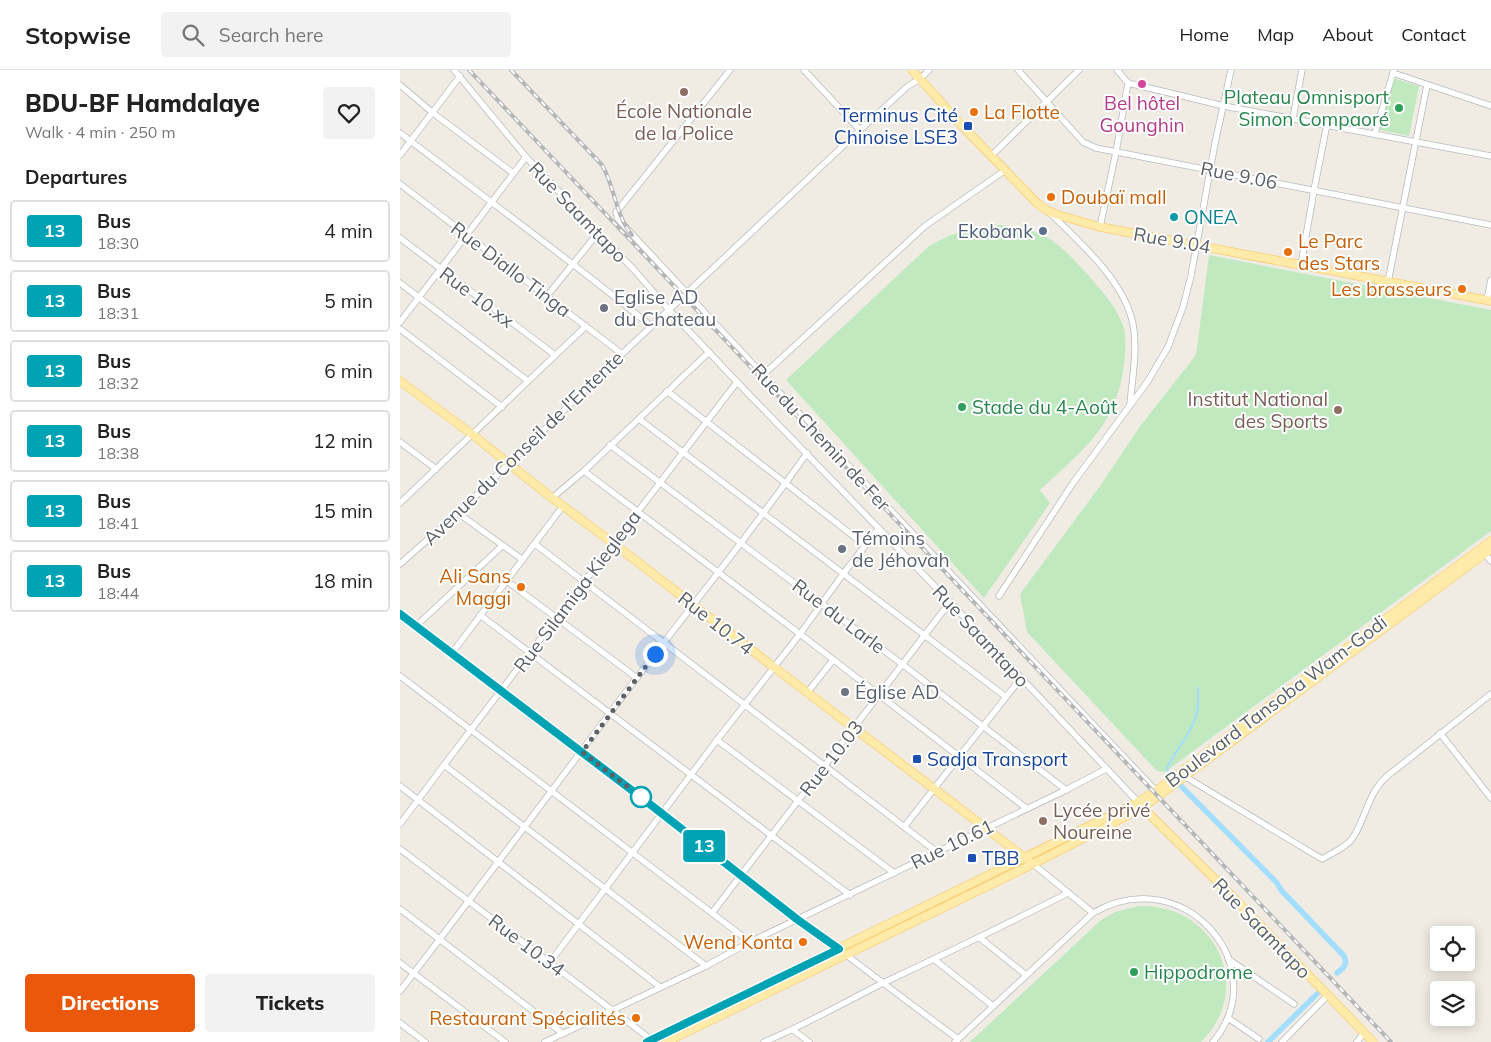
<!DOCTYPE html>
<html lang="en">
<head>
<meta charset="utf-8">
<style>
	:root { --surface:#fff; --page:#f2f2f2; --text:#222; --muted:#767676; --line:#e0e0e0; --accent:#ea580c }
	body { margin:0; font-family:Mulish,sans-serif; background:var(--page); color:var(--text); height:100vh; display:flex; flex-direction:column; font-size:19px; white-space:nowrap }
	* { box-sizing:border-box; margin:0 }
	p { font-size:16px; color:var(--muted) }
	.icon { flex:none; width:28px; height:28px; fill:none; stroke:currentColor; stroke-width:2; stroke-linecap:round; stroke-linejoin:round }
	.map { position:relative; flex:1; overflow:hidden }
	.drawer { display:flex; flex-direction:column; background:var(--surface); width:400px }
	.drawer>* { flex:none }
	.badge { padding:0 10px; border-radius:4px; font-size:18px; line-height:32px }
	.fabs { position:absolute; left:1030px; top:856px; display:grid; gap:10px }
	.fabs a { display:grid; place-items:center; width:45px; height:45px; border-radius:5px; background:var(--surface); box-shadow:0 2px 12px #0003; font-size:25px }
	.you { position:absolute; width:25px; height:25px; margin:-12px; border:4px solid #fff; border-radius:50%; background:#1a73e8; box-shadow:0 0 0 8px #1a73e833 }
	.map>.badge { position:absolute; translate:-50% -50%; box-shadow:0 0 0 2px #fff }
	h2 { padding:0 25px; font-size:19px; line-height:45px }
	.round { display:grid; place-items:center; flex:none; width:52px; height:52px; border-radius:5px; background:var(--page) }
	.summary { display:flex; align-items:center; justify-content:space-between; height:85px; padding:0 25px }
	h1 { font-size:24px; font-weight:800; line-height:38px }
	.button { display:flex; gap:10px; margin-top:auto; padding:10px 25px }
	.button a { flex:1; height:58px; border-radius:5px; background:var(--accent); color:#fff; font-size:20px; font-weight:800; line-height:58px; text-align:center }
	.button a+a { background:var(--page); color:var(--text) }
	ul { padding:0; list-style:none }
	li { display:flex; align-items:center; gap:15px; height:62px; margin:0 10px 8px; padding:0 15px; border:2px solid var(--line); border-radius:5px }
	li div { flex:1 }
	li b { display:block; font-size:19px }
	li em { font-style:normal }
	li .badge { min-width:55px; font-weight:700; text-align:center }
	header { display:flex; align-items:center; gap:30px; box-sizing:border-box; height:70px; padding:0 25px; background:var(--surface); border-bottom:1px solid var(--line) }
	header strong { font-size:24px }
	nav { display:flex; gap:28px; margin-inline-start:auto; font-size:18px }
	.search { width:350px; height:45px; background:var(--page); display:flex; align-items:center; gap:12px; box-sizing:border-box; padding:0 18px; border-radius:5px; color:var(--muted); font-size:19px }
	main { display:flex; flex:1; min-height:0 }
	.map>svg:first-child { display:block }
	.green { fill:#c1e9bf }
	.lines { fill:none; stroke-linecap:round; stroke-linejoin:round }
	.stream { stroke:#a4deff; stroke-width:2 }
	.canal { stroke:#a4deff; stroke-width:5.5 }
	.minor-casing { stroke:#b7babf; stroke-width:7 }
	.major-casing { stroke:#fbc051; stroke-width:9 }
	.minor { stroke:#fff; stroke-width:5.5 }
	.major { stroke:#ffeba9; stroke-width:8 }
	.rail-casing { stroke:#b5b6b7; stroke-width:4 }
	.rail { stroke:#fff; stroke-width:2; stroke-dasharray:5.5; stroke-linecap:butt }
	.line-casing { stroke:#fff; stroke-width:11 }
	.line { stroke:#00a3b4; stroke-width:8 }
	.walk { stroke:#5c6166; stroke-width:5; stroke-dasharray:0 9 }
	.hotel-dot { fill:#d1479c; stroke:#fff; stroke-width:2 }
	.education-dot { fill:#8d6e63; stroke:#fff; stroke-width:2 }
	.leisure-dot { fill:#2e9e5b; stroke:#fff; stroke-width:2 }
	.food-dot { fill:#e8710a; stroke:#fff; stroke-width:2 }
	.transit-dot { fill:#1a4fb4; stroke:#fff; stroke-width:2 }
	.culture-dot { fill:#0f9aa8; stroke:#fff; stroke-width:2 }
	.service-dot { fill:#5c6f8a; stroke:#fff; stroke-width:2 }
	.worship-dot { fill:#6b7280; stroke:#fff; stroke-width:2 }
	.stop-dot { fill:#fff; stroke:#00a3b4; stroke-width:2.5 }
	.labels { text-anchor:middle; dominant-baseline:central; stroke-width:4; stroke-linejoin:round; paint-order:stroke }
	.leisure-label { font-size:19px; fill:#27864d; stroke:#fff; text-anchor:start }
	.hotel-label { font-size:19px; fill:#b23c85; stroke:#fff }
	.education-label { font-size:19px; fill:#785e54; stroke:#fff }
	.food-label { font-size:19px; fill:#c56008; stroke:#fff; text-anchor:end }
	.transit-label { font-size:19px; fill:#164399; stroke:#fff; text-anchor:start }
	.street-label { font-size:19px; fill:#5c6166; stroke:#fff }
	.culture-label { font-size:19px; fill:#0d838f; stroke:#fff; text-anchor:start }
	.service-label { font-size:19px; fill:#4e5e75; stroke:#fff; text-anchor:end }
	.worship-label { font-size:19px; fill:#5b616d; stroke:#fff; text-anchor:start }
</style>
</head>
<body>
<header>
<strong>Stopwise</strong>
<div class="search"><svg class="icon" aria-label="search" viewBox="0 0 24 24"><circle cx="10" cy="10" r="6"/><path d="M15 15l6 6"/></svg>Search here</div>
<nav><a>Home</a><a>Map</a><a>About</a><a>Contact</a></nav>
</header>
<main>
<section class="drawer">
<div class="summary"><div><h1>BDU-BF Hamdalaye</h1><p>Walk · 4 min · 250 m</p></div><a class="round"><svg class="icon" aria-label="heart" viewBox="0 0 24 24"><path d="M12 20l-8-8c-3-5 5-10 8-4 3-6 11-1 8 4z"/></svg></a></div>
<h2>Departures</h2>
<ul>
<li><span class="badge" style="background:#00a3b4;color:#fff">13</span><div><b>Bus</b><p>18:30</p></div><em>4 min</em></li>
<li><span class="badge" style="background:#00a3b4;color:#fff">13</span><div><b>Bus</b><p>18:31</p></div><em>5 min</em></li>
<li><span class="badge" style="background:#00a3b4;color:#fff">13</span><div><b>Bus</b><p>18:32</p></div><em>6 min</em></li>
<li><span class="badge" style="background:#00a3b4;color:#fff">13</span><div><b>Bus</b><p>18:38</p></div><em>12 min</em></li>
<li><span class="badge" style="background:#00a3b4;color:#fff">13</span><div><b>Bus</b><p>18:41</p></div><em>15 min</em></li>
<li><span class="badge" style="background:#00a3b4;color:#fff">13</span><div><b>Bus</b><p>18:44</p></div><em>18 min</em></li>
</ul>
<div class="button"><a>Directions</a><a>Tickets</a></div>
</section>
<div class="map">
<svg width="1091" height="972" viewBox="0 0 1091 972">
	<rect width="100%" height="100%" fill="#f0ece4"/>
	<!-- green -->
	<g class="green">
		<path d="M993 8 1019 16 1009 66 975 59Z"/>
		<path d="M600 155C647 160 658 172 689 206 701 220 715 235 722 253 727 265 726 281 724 294 717 356 683 380 640 420L650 433 584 528 386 310 528 177C552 162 571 158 600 155Z"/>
		<path d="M809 185 1091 240V461L765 702 757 701 627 562 620 524 700 416 741 355 796 285Z"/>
		<path d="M739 836C814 833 856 918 801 972H570L701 850 715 842Z"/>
	</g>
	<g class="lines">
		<!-- stream -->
		<path class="stream" d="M770 705 767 698C776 680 792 663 797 642 799 634 798 626 798 618"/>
		<!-- canal -->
		<g class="canal">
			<path d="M780 715 877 813 881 820 944 886C948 894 944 898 937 903"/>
			<path d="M868 972 917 924"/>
		</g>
		<defs>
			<g id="minor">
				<path d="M54 0 126 87 236 202 269 240 337 312 550 532 738 732"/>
				<path d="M330 0 218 140 216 142 218 149 363 305 756 721"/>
				<path d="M404 0 460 60"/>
				<path d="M618 0 683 72 696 78 1091 155"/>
				<path d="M717 0 728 13 824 36 1091 86"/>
				<path d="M993 3 1091 36"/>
				<path d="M0 15 33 43 113 103"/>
				<path d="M893 48 902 0"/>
				<path d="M0 63C84 127 169 189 251 256"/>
				<path d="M975 63 994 0"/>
				<path d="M0 85 60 6"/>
				<path d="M591 86 679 0"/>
				<path d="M0 114 222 284"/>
				<path d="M649 142C680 173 724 210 733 254 738 280 732 309 730 335"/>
				<path d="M700 157 716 82 728 13"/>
				<path d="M0 168 155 285"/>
				<path d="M901 195 914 120 927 54"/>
				<path d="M988 212 1027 15"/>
				<path d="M0 213 128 311"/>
				<path d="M147 226 198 163"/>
				<path d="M1087 230 1091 210"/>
				<path d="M0 252 126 87"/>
				<path d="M0 259 102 337"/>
				<path d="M363 305 525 156 604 101"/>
				<path d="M267 321 465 475"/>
				<path d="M239 349 606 627"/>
				<path d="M0 372 36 399"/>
				<path d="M210 375 502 594 666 720"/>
				<path d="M184 401 400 564 626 738"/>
				<path d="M152 428 184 401 309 282"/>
				<path d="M0 433 186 256"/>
				<path d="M58 443 123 490"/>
				<path d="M135 474 537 782"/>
				<path d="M1085 484 1091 491"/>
				<path d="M0 494 58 443 222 284 460 60 508 16 520 9 529 0"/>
				<path d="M107 511 237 608"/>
				<path d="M599 526 673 413 748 311 768 277 783 237 791 206 815 73 831 0"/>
				<path d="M0 544C80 605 160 665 240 727 346 808 451 890 558 969"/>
				<path d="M80 545 450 825"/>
				<path d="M16 556 102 476"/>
				<path d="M52 583 163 436"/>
				<path d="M0 606 350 872"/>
				<path d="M407 623 433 590"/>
				<path d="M1040 663 1091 728"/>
				<path d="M317 670 494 803"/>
				<path d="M44 695 306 896"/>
				<path d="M784 706 922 789C932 783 945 778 952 769 966 749 967 725 986 707L1091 624"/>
				<path d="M0 716 260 917"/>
				<path d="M0 754 44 695 337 312"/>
				<path d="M504 757 621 608"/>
				<path d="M0 779 253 971"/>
				<path d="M633 794 693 843"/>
				<path d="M0 839 162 963"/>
				<path d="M312 843 550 532"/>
				<path d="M580 868 626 905"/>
				<path d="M828 889 894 934"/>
				<path d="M535 890 593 936"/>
				<path d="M150 892 317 670 400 564 443 504 479 458"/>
				<path d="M0 893 105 972"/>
				<path d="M0 921C71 829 140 736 210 643 275 556 345 472 407 383"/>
				<path d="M828 948 859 969"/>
				<path d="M0 953 25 972"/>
				<path d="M393 960 409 972"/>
				<path d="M145 972 306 896 350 872 666 720 706 699"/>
				<path d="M364 972C405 955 443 933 483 913 545 884 607 854 668 823"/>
				<path d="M555 972 693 843C783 790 876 896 813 972"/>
				<path d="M882 972 927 926"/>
				<path d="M957 972 964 963"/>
			</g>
			<g id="major">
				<path d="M512 0 564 58 637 133 646 140 658 145 700 157 1091 231"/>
				<path d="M0 311 73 365 152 428 213 473 375 598 629 791"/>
				<path d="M739 734 838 832 973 972"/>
				<path d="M247 972 738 732 756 721 883 625 1091 471"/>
				<path d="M266 972 633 794 742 738 1091 479"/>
			</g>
		</defs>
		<!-- minor casing -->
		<use href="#minor" class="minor-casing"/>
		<!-- major casing -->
		<use href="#major" class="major-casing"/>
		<!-- minor -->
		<use href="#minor" class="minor"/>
		<!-- major -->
		<use href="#major" class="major"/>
		<defs>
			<g id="rail">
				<path d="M69 0 991 972"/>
				<path d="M111 0 202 95C215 117 215 145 232 165"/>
			</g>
		</defs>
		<!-- rail casing -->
		<use href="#rail" class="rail-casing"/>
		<!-- rail -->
		<use href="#rail" class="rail"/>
	</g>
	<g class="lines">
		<defs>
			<path id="line" d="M0 544 242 728 398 850 439 879 247 972"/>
		</defs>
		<!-- line casing -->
		<use href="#line" class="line-casing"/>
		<!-- line -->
		<use href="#line" class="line"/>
		<!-- walk -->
		<path class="walk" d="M241 727 182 682 255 584"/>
	</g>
	<!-- markers -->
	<circle class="hotel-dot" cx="742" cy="14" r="5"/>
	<g class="education-dot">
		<circle cx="284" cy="22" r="5"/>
		<circle cx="938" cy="340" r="5"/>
		<circle cx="643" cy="751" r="5"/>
	</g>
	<g class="leisure-dot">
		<circle cx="999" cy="38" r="5"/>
		<circle cx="562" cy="337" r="5"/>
		<circle cx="734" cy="902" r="5"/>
	</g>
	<g class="food-dot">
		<circle cx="574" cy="42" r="5"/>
		<circle cx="651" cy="127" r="5"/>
		<circle cx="888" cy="182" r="5"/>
		<circle cx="1062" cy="219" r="5"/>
		<circle cx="121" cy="517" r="5"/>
		<circle cx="403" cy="872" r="5"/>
		<circle cx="236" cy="948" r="5"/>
	</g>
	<g class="transit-dot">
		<rect x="563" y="51" width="10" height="10" rx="2.5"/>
		<rect x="512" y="684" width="10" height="10" rx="2.5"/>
		<rect x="567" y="783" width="10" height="10" rx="2.5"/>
	</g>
	<circle class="culture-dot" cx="774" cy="147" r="5"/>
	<circle class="service-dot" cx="643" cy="161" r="5"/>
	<g class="worship-dot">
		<circle cx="204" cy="238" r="5"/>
		<circle cx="442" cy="479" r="5"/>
		<circle cx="445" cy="622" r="5"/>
	</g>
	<circle class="stop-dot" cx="241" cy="727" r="10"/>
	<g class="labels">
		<!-- leisure labels -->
		<g class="leisure-label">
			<text x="989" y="27" text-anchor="end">Plateau Omnisport<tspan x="989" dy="22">Simon Compaoré</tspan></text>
			<text x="572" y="337">Stade du 4-Août</text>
			<text x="744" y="902">Hippodrome</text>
		</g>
		<!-- hotel labels -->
		<g class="hotel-label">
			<text x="742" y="33">Bel hôtel<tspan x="742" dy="22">Gounghin</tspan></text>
		</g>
		<!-- education labels -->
		<g class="education-label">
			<text x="284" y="41">École Nationale<tspan x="284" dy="22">de la Police</tspan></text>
			<text x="928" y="329" text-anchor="end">Institut National<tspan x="928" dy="22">des Sports</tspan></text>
			<text x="653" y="740" text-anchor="start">Lycée privé<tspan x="653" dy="22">Noureine</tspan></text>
		</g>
		<!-- food labels -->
		<g class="food-label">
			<text x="584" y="42" text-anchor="start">La Flotte</text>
			<text x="661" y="127" text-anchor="start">Doubaï mall</text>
			<text x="898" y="171" text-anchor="start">Le Parc<tspan x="898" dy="22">des Stars</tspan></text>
			<text x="1052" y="219">Les brasseurs</text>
			<text x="111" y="506">Ali Sans<tspan x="111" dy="22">Maggi</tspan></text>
			<text x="393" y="872">Wend Konta</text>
			<text x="226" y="948">Restaurant Spécialités</text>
		</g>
		<!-- transit labels -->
		<g class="transit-label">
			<text x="558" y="45" text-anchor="end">Terminus Cité<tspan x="558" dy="22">Chinoise LSE3</tspan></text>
			<text x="527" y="689">Sadja Transport</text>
			<text x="582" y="788">TBB</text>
		</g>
		<!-- street labels -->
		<g class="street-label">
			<text transform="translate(839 105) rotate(11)">Rue 9.06</text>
			<text transform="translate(178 142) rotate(46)">Rue Saamtapo</text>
			<text transform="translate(772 170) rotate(10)">Rue 9.04</text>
			<text transform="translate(111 199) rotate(37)">Rue Diallo Tinga</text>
			<text transform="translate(77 227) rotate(37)">Rue 10.xx</text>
			<text transform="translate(421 367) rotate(47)">Rue du Chemin de Fer</text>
			<text transform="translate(123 378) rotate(-44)">Avenue du Conseil de l'Entente</text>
			<text transform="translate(177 521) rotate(-53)">Rue Silamiga Kieglega</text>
			<text transform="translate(439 546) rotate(37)">Rue du Larle</text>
			<text transform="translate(316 553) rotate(38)">Rue 10.74</text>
			<text transform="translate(581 566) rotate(47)">Rue Saamtapo</text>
			<text transform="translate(876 631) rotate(-37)">Boulevard Tansoba Wam-Godi</text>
			<text transform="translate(431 688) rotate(-52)">Rue 10.03</text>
			<text transform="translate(552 774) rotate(-26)">Rue 10.61</text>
			<text transform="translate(862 858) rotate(46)">Rue Saamtapo</text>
			<text transform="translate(127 875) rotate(37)">Rue 10.34</text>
		</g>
		<!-- culture labels -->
		<g class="culture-label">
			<text x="784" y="147">ONEA</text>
		</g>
		<!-- service labels -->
		<g class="service-label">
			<text x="633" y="161">Ekobank</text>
		</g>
		<!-- worship labels -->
		<g class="worship-label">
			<text x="214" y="227">Eglise AD<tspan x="214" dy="22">du Chateau</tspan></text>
			<text x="452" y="468">Témoins<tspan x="452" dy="22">de Jéhovah</tspan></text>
			<text x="455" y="622">Église AD</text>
		</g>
	</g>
</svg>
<div class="fabs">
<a><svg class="icon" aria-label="locate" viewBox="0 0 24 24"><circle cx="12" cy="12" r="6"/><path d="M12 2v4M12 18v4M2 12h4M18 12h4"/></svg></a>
<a><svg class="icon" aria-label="layers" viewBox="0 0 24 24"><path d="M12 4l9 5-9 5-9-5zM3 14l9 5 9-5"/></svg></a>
</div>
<div class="you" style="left:255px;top:584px"></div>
<b class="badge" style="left:304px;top:776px;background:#00a3b4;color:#fff">13</b>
</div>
</main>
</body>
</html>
